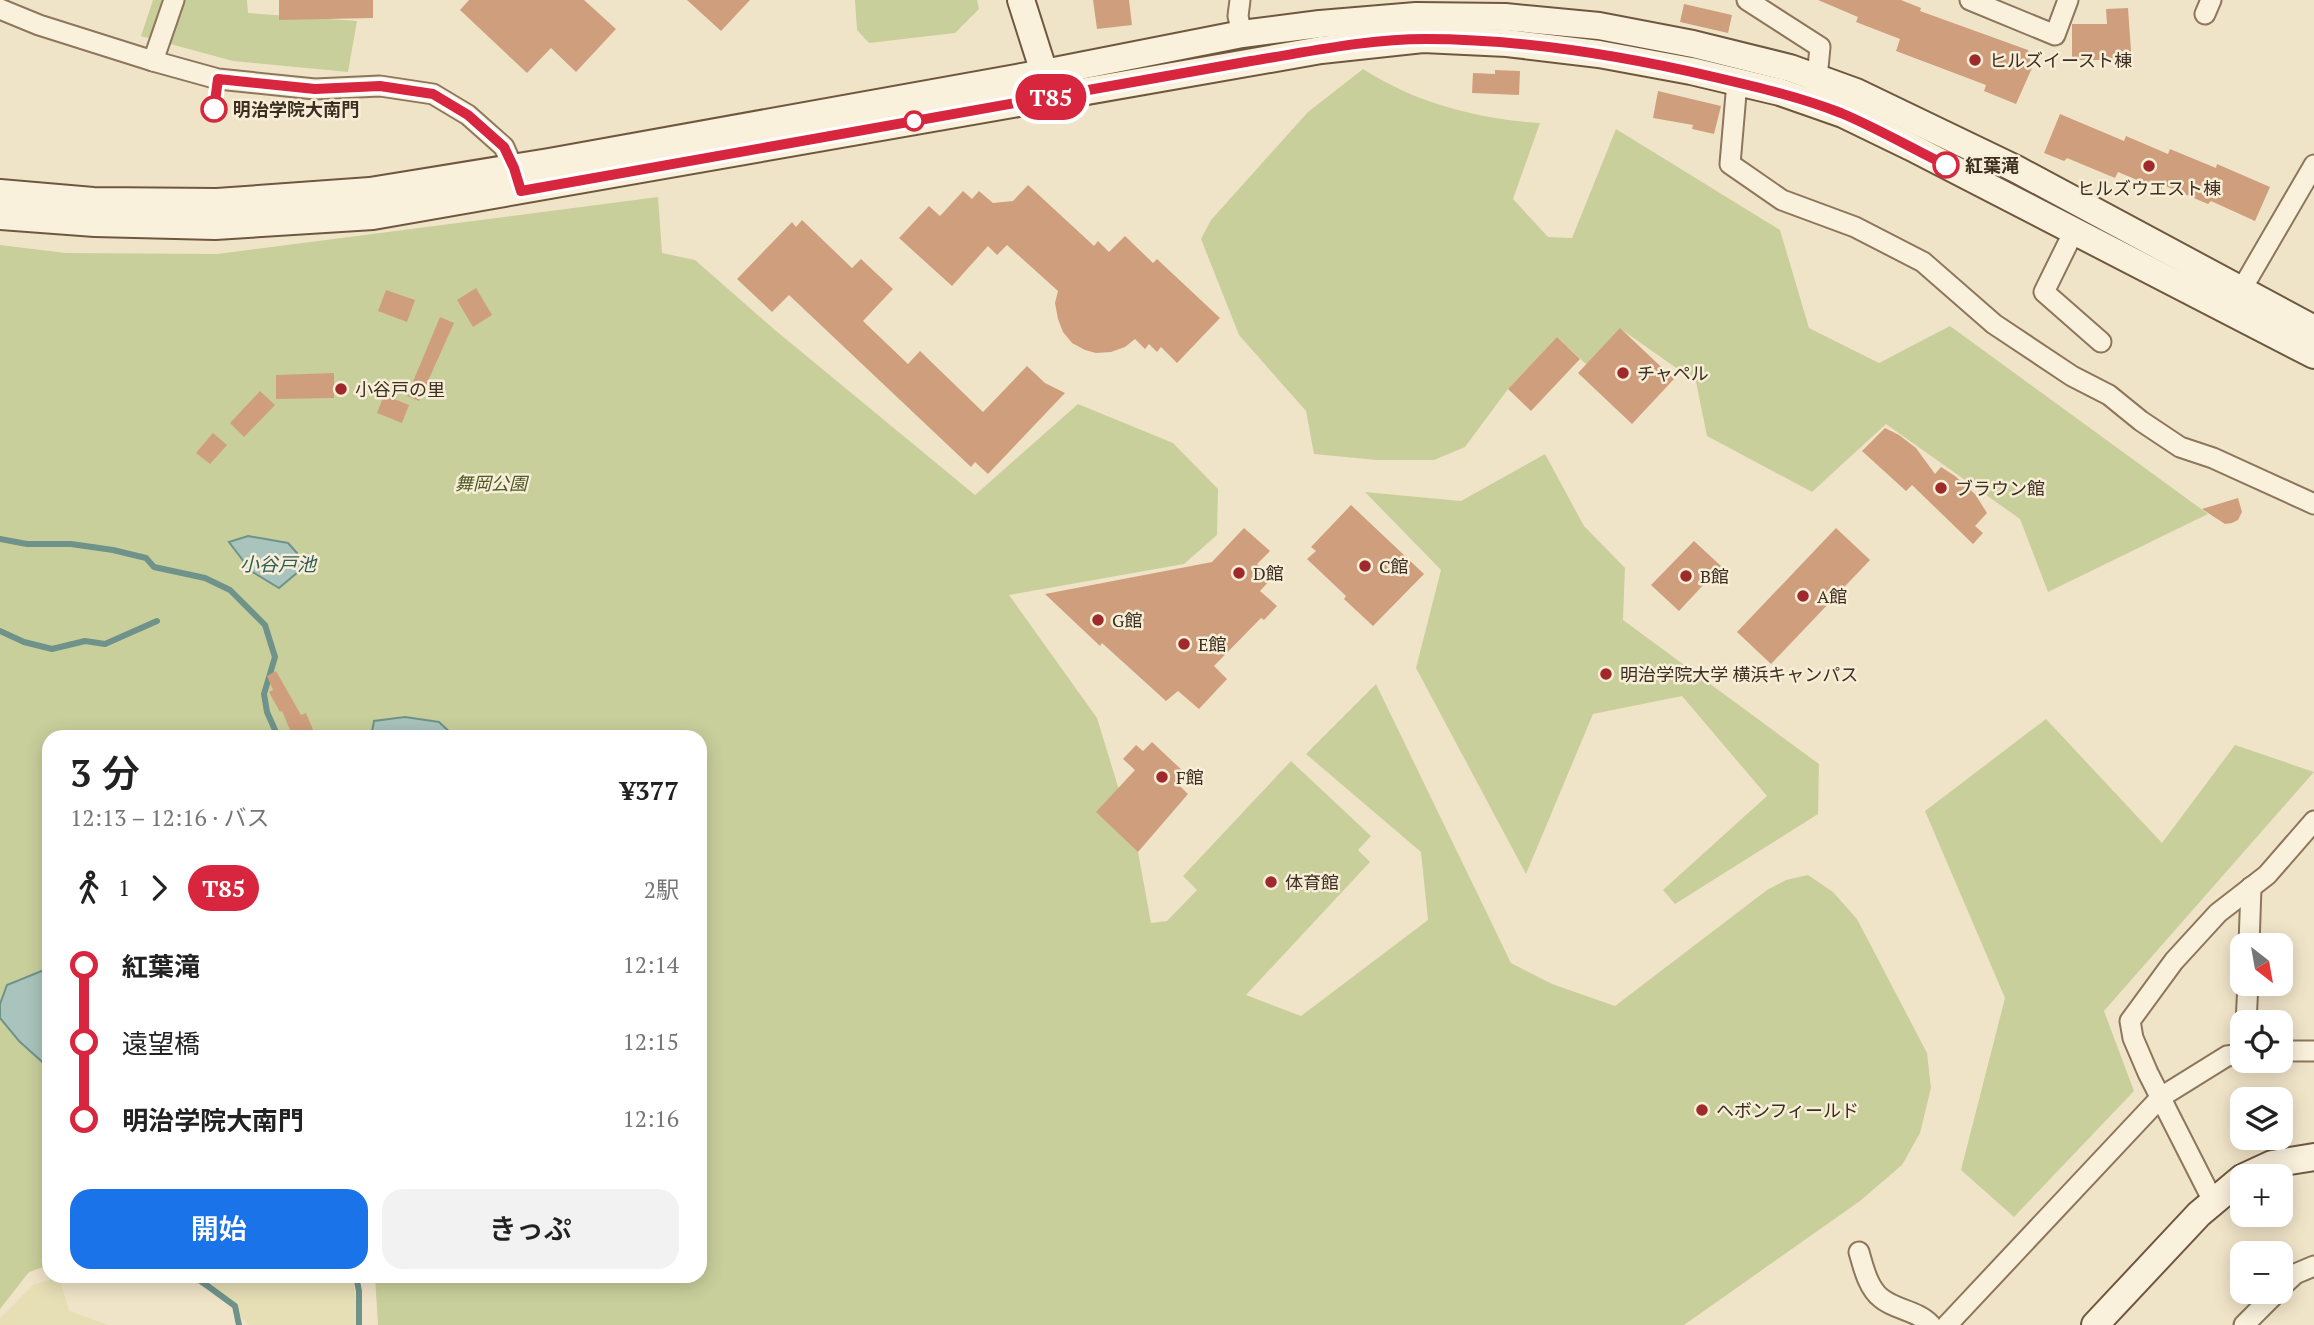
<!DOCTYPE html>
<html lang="ja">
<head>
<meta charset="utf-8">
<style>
	:root { --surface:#fff; --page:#f2f2f2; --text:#222; --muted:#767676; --accent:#1a73e8 }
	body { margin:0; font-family:"PT Serif","Noto Sans JP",serif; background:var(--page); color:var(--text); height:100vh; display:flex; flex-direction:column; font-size:26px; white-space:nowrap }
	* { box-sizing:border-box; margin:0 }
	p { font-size:23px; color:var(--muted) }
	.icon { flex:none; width:38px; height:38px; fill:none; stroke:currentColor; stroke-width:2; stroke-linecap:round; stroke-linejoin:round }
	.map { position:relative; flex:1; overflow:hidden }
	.drawer { position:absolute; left:42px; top:730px; width:665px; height:553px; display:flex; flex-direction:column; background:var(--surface); border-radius:21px; box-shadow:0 4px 18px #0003 }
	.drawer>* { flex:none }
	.badge { padding:0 14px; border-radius:23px; font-size:24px; line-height:46px }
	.needle { width:46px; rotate:149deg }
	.fabs { position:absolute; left:2230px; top:933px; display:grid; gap:14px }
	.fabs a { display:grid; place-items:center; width:63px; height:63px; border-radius:14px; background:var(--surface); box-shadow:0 4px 18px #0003; font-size:35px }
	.map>.badge { position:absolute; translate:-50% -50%; box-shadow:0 0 0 4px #fff }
	.legs { display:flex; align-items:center; gap:10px; height:77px; padding:0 28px; font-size:23px }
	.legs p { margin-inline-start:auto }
	.head { display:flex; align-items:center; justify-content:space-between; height:119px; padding:0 28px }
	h1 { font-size:38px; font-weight:600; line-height:52px }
	.cta { display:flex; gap:14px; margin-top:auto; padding:14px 28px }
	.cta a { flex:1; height:80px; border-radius:21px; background:var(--accent); color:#fff; font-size:28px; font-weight:600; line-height:80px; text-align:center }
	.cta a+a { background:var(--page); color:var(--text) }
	ul { padding:0 28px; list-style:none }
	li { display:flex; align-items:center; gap:24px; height:77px; font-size:26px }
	li i { display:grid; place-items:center; width:10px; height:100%; margin:0 9px; background:currentColor }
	li i::after { content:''; width:18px; height:18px; margin:-9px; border:5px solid; border-radius:50%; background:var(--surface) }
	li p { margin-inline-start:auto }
	li:first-child i { background:linear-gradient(#0000 50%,currentColor 0) }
	li:last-child i { background:linear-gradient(currentColor 50%,#0000 0) }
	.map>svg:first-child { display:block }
	.farmland { fill:#e6deb5 }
	.green { fill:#c9cf9b }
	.water { fill:#a9c4bc; stroke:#6f938a; stroke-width:2 }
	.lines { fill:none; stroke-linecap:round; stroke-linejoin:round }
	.stream { stroke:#6f938a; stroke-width:6 }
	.building { fill:#cf9f7d }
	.street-casing { stroke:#8d765c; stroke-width:23 }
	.secondary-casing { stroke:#6f573f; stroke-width:30 }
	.street { stroke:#faf1dc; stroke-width:19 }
	.secondary { stroke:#faf1dc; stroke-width:26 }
	.line-1-casing { stroke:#fff; stroke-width:16 }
	.line-1 { stroke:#d7263d; stroke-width:10 }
	.poi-dot { fill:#9e2a2b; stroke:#f7eed8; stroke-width:2.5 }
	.stop-1-dot { fill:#fff; stroke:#d7263d; stroke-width:3.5 }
	.labels { text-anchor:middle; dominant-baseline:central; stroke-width:5; stroke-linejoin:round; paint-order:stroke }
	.poi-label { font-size:18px; fill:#3d2e20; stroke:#f7eed8; text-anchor:start }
	.stop-label { font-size:18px; font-weight:bold; fill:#3d2e20; stroke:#f7eed8; text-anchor:start }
	.park-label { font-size:18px; font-style:italic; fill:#4d5a26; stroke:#f7eed8 }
	.water-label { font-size:19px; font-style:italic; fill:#2f5d5a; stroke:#f7eed8 }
</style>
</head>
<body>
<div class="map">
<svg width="2314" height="1325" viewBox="0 0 2314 1325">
	<rect width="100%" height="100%" fill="#f0e4c8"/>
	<!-- farmland -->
	<g class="farmland">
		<path d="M184 1276H353L358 1325H249L226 1301Z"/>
		<path d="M59 1277 69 1311 109 1325H0V1318L33 1285Z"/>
	</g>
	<!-- green -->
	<g class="green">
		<path d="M153 0H247L248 13 357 21 348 72 233 61 141 36Z"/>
		<path d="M855 0H977L979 9 955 33 869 43 857 30Z"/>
		<path d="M1363 69C1416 103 1477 119 1540 123L1513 199 1548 237 1572 238 1616 129 1780 230 1809 328 1879 363 1950 326 2208 514 2048 592 2020 519 1886 424 1812 492 1707 436 1696 382 1621 329 1587 365 1557 337 1508 389 1465 447 1434 460H1377L1314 454 1306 411 1239 335 1201 239 1211 220 1308 112Z"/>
		<path d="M658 197 662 253 695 260 775 330 975 495 1078 404 1173 443 1218 489 1217 535 1184 564 1009 595 1097 718 1138 852 1151 923 1167 921 1197 890 1183 876 1291 761 1371 836 1358 850 1370 862 1246 995 1301 1016 1428 920 1421 852 1306 754 1376 684 1511 963 1552 984 1615 1006 1767 890 1786 880 1808 875 1833 892 1857 919 1927 1053 1931 1088 1920 1133 1902 1165 1860 1201 1684 1325H378L375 1276H700V737H49V1265L29 1272 0 1309V245L66 253 217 254Z"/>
		<path d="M1545 454 1584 526 1625 568 1623 620 1819 764 1818 814 1675 904 1663 890 1767 796 1682 696 1593 714 1526 874 1416 668 1441 570 1365 492 1461 501Z"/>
		<path d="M2046 719 2162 843 2235 745 2314 772 2104 1011 2134 1091 2014 1217 1961 1170 2005 998 1925 811Z"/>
	</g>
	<!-- water -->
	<g class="water">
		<path d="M248 536 288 543 297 553 298 572 279 588 251 571 229 542Z"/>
		<path d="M405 717 439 722 455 737H371L374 721Z"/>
		<path d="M49 968V1068L19 1041 0 1018V1004L7 985Z"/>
	</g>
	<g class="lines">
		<!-- stream -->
		<g class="stream">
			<path d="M0 539 27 544H71L113 550 146 558 154 567 205 578 230 590 265 625 275 657 264 694 267 712 275 730"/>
			<path d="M0 631 24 642 52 649 85 641 105 644 157 621"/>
			<path d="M194 1276 235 1306 239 1325"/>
			<path d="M356 1276 359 1291V1325"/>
		</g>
	</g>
	<!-- building -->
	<g class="building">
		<path d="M279 0H373V18L279 20Z"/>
		<path d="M469 0H584L616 29 576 72 551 48 527 73 460 10Z"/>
		<path d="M687 0H750L721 31Z"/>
		<path d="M1093 0H1129L1132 25 1097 29Z"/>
		<path d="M1818 0H1901L1921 8 1920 11 2028 50 2032 68 2016 104 1984 91 1986 85 1896 51 1900 39 1856 22 1858 17Z"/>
		<path d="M1684 4 1732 15 1728 33 1680 22Z"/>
		<path d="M2128 8 2131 51 2129 55 2122 54V60H2072V24H2107L2106 9Z"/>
		<path d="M1495 70 1520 71 1519 95 1472 93 1473 73 1495 74Z"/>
		<path d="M1658 91 1721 106 1714 134 1692 129 1693 125 1653 118Z"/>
		<path d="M2060 114 2124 141 2126 136 2168 154 2170 149 2216 168 2217 164 2270 187 2255 221 2211 201 2208 204 2163 185 2161 190 2118 172 2115 178 2067 158 2064 161 2044 153Z"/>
		<path d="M1028 185 1094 246 1098 241 1109 252 1125 236 1153 263 1157 259 1220 318 1177 363 1161 347 1157 352 1149 344 1145 349 1135 339 1125 347 1111 352 1096 353 1085 350 1072 343 1063 332 1058 319 1055 303 1058 291 1007 245 997 255 988 246 952 286 899 238 929 206 940 216 963 191 972 199 979 191 993 203 1013 201Z"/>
		<path d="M802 220 852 268 861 259 893 289 863 321 908 364 920 351 983 412 1027 366 1045 383 1065 393 988 474 975 462 971 467 789 295 772 312 737 279 792 222 796 227Z"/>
		<path d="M476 288 492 315 473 327 457 300Z"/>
		<path d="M386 290 415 300 407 322 378 311Z"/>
		<path d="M440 317 454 323 419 401 407 396Z"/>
		<path d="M1620 328 1674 379 1632 424 1578 373Z"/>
		<path d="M1557 337 1580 359 1531 411 1508 389Z"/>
		<path d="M334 373V398L276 399V375Z"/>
		<path d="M260 391 275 405 244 437 230 423Z"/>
		<path d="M384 395 409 405 402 423 377 413Z"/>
		<path d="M1885 428 1899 435 1916 448 1935 474 1941 467 1955 476 1975 494 1987 513 1975 526 1983 533 1973 544 1912 485 1906 491 1862 451Z"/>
		<path d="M213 433 227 445 210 464 196 453Z"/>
		<path d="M2238 498 2242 512 2238 520 2232 523 2225 524 2202 509Z"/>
		<path d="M1351 505 1424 574 1373 626 1344 599 1346 596 1307 559 1316 551 1311 547Z"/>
		<path d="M1244 528 1270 551 1257 564 1272 578 1260 591 1277 606 1264 620 1261 618 1214 666 1227 679 1199 709 1178 691 1166 701 1102 643 1100 646 1045 594 1212 562Z"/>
		<path d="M1836 528 1870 560 1771 664 1737 632Z"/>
		<path d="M1694 541 1721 566 1679 611 1651 585Z"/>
		<path d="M276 671 301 715 306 713 316 737H293L282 711 280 712 269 692 273 690 267 676Z"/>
		<path d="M1152 742 1185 773 1176 782 1188 794 1138 852 1096 812 1135 770 1123 759 1136 745 1143 751Z"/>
	</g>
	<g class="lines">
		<defs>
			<g id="street">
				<path d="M1240 0 1238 16 1242 34"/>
				<path d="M1747 0 1820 47 1816 88"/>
				<path d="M1970 0 2055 35 2068 0"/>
				<path d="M0 9 39 25 153 61 218 79 315 89 380 86 433 94 468 115 504 147 518 179"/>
				<path d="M2205 14 2211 0"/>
				<path d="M153 61 174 0"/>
				<path d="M1737 82 1730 164 1782 200 1855 227 1923 262 1994 324 2072 376 2109 395 2141 421 2180 447 2213 458 2314 504"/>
				<path d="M2074 231 2044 292 2101 342"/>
				<path d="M2236 299 2314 165"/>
				<path d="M2249 945 2251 887"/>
				<path d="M2246 1022 2248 984"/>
				<path d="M2280 1051H2314"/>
				<path d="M2213 1201 2148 1073 2133 1038 2130 1021 2174 961 2218 913 2267 875 2314 821"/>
				<path d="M1859 1252C1863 1266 1868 1288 1881 1298 1895 1310 1917 1310 1931 1325"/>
				<path d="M2280 1288 2295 1274 2314 1266"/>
				<path d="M1947 1325 2161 1097 2227 1056 2242 1054"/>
				<path d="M2244 1325 2277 1292"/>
			</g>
			<g id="secondary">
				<path d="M1021 0 1049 88"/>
				<path d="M0 193 93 201 217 202 370 191 549 162 1044 73 1242 34 1320 24 1416 16 1505 17 1599 26 1693 44 1790 68 1856 92 2016 169 2314 329"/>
				<path d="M0 216 95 223 215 226 373 216 1321 50 1423 39 1507 43 1599 54 1691 71 1780 92 1843 114 1911 147 2314 355"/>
				<path d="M2246 1176 2272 1164 2314 1157"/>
				<path d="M2095 1325 2199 1214 2242 1178"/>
			</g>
		</defs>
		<!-- street casing -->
		<use href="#street" class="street-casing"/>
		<!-- secondary casing -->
		<use href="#secondary" class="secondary-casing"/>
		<!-- street -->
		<use href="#street" class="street"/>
		<!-- secondary -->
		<use href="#secondary" class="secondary"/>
	</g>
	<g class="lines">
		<defs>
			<path id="line-1" d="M214 109 218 79 315 89 380 86 433 94 468 115 504 147 514 168 521 191 1251 61C1308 52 1367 39 1425 39 1522 39 1619 55 1714 77 1757 87 1800 97 1841 113 1877 128 1911 148 1946 165"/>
		</defs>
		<!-- line-1 casing -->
		<use href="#line-1" class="line-1-casing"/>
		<!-- line-1 -->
		<use href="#line-1" class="line-1"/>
	</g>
	<!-- markers -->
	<g class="poi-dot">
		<circle cx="1975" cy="60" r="7"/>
		<circle cx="2149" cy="166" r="7"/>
		<circle cx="1623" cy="373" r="7"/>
		<circle cx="341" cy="389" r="7"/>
		<circle cx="1941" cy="488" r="7"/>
		<circle cx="1365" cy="566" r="7"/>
		<circle cx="1239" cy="573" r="7"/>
		<circle cx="1686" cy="576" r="7"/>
		<circle cx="1803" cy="596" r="7"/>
		<circle cx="1098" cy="620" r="7"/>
		<circle cx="1184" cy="644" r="7"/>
		<circle cx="1606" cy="674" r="7"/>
		<circle cx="1162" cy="777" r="7"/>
		<circle cx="1271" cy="882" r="7"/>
		<circle cx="1702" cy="1110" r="7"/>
	</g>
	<g class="stop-1-dot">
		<circle cx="214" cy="109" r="12"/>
		<circle cx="914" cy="121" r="9"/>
		<circle cx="1946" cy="165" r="12"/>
	</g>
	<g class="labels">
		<!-- poi labels -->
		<g class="poi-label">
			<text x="1989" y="60">ヒルズイースト棟</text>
			<text x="2149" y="188" text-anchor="middle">ヒルズウエスト棟</text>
			<text x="1637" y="373">チャペル</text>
			<text x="355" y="389">小谷戸の里</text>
			<text x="1955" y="488">ブラウン館</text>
			<text x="1379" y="566">C館</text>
			<text x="1253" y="573">D館</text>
			<text x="1700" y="576">B館</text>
			<text x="1817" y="596">A館</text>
			<text x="1112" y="620">G館</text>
			<text x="1198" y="644">E館</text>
			<text x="1620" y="674">明治学院大学 横浜キャンパス</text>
			<text x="1176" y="777">F館</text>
			<text x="1285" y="882">体育館</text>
			<text x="1716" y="1110">ヘボンフィールド</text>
		</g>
		<!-- stop labels -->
		<g class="stop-label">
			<text x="233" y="109">明治学院大南門</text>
			<text x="1965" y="165">紅葉滝</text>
		</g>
		<!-- park labels -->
		<g class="park-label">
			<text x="491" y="483">舞岡公園</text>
		</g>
		<!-- water labels -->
		<g class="water-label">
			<text x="278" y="563">小谷戸池</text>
		</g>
	</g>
</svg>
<div class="fabs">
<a><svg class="needle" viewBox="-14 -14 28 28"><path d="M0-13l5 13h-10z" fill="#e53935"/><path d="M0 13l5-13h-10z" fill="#767676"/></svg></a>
<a><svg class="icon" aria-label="locate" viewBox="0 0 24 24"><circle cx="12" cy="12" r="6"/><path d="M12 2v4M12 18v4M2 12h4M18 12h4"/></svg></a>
<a><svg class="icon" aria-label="layers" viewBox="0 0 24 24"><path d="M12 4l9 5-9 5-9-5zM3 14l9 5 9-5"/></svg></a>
<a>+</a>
<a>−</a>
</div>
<b class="badge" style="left:1051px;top:97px;background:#d7263d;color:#fff">T85</b>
<section class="drawer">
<div class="head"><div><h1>3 分</h1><p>12:13 – 12:16 · バス</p></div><b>¥377</b></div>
<div class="legs"><svg class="icon" aria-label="walk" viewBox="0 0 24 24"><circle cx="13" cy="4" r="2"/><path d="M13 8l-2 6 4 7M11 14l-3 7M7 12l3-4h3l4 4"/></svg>1<svg class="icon" aria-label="forward" viewBox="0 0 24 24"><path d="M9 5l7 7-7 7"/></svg><b class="badge" style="background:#d7263d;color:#fff">T85</b><p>2駅</p></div>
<ul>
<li><i style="color:#d7263d"></i><b>紅葉滝</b><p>12:14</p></li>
<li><i style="color:#d7263d"></i><span>遠望橋</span><p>12:15</p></li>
<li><i style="color:#d7263d"></i><b>明治学院大南門</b><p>12:16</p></li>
</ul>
<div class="cta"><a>開始</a><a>きっぷ</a></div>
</section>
</div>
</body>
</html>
